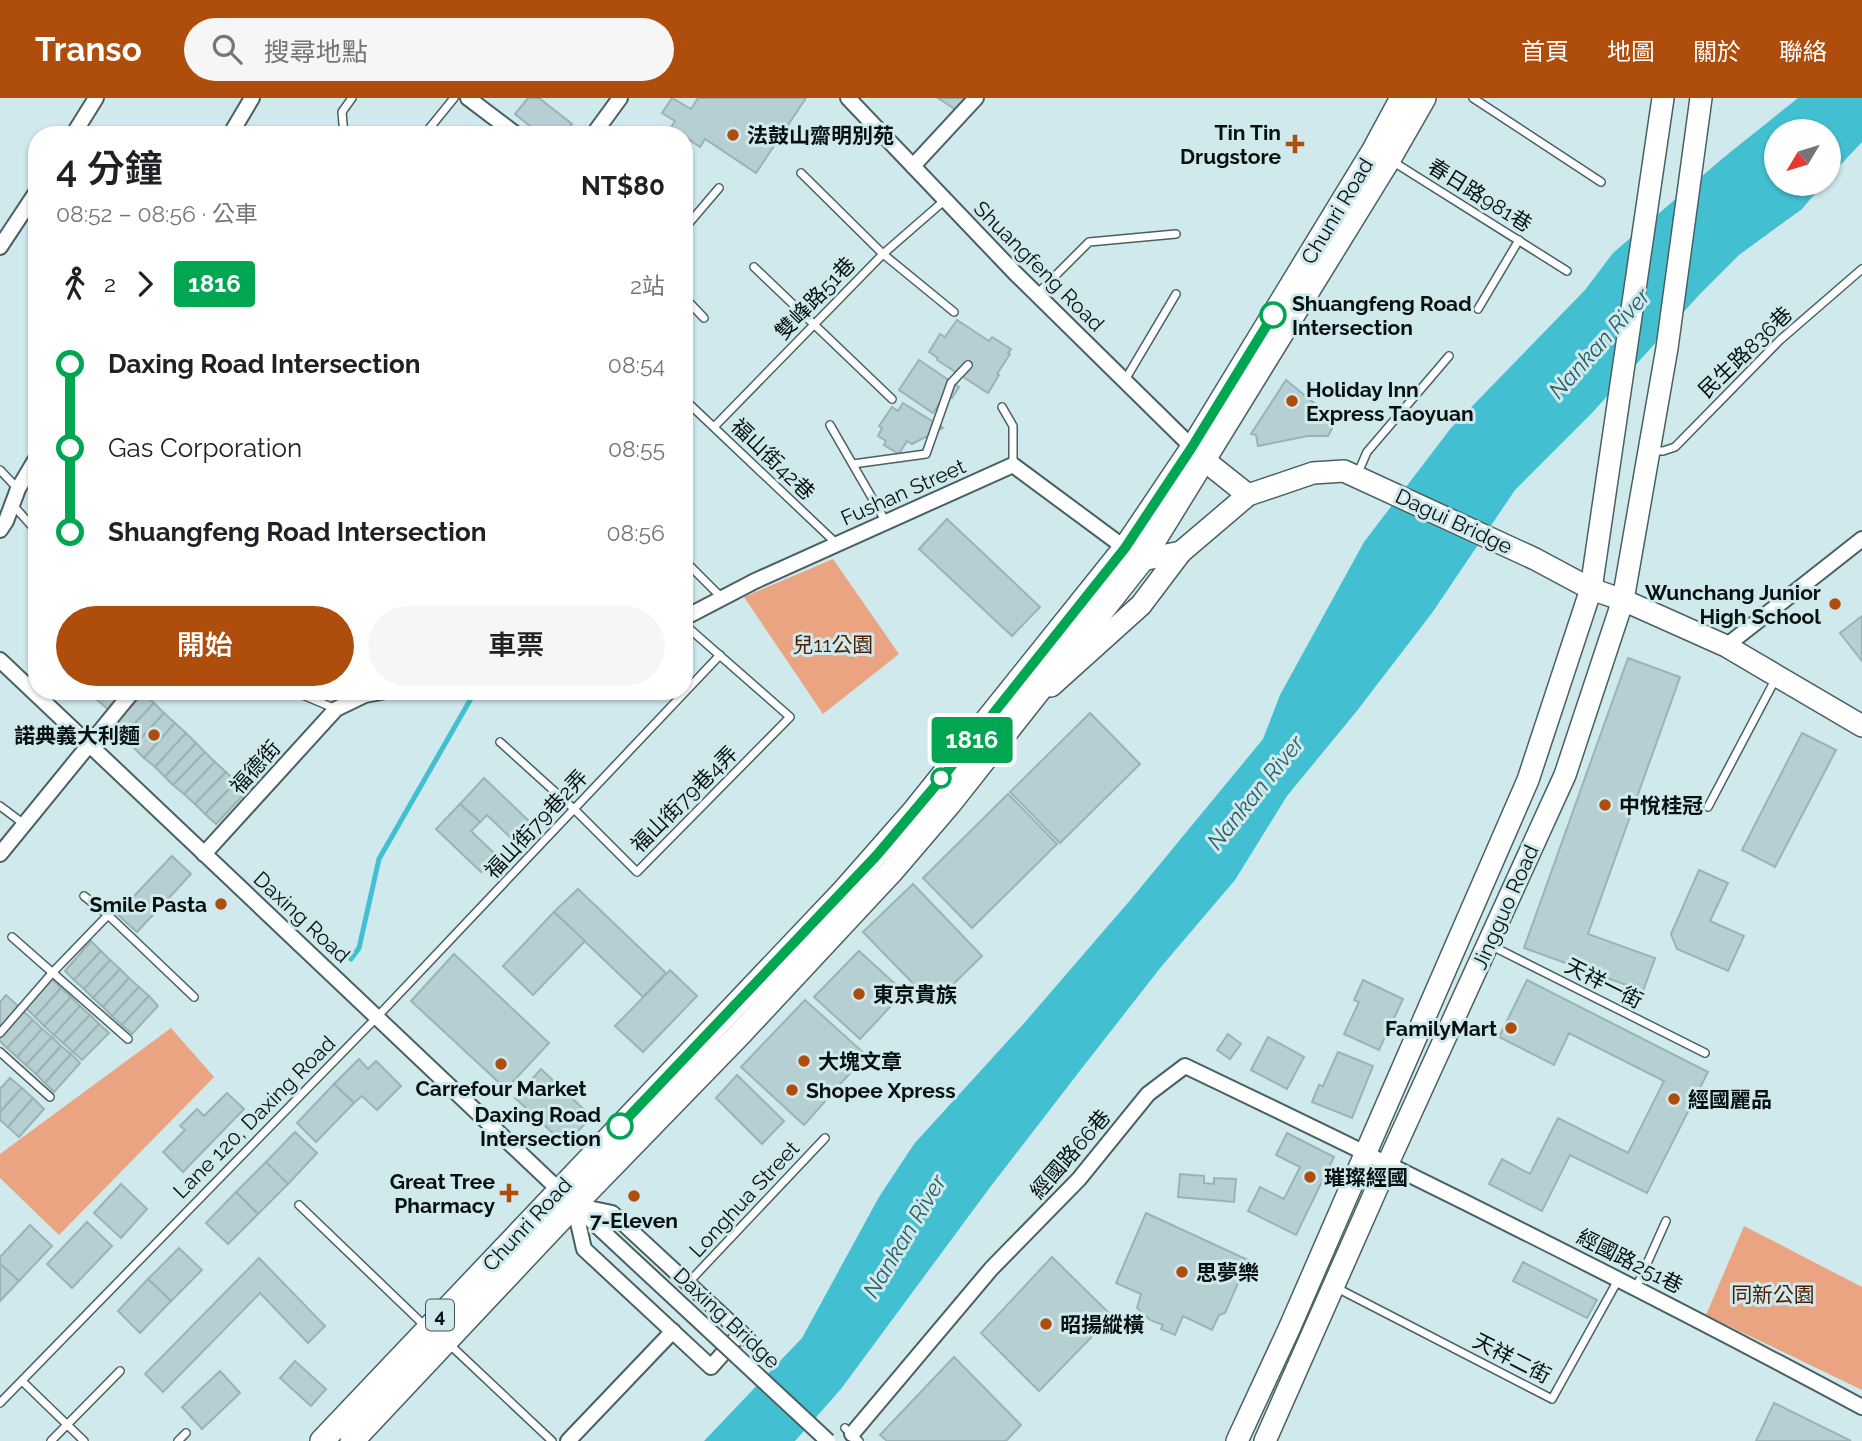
<!DOCTYPE html>
<html lang="zh-TW">
<head>
<meta charset="utf-8">
<style>
	:root { --surface:#fff; --page:#f6f6f6; --text:#202124; --muted:#757577; --accent:#ae4d0c }
	body { margin:0; font-family:Raleway,"Noto Sans TC",sans-serif; background:var(--page); color:var(--text); height:100vh; display:flex; flex-direction:column; font-size:26px; white-space:nowrap }
	* { box-sizing:border-box; margin:0 }
	p { font-size:23px; color:var(--muted) }
	.icon { flex:none; width:38px; height:38px; fill:none; stroke:currentColor; stroke-width:2; stroke-linecap:round; stroke-linejoin:round }
	.map { position:relative; flex:1; overflow:hidden }
	.drawer { position:absolute; left:28px; top:28px; width:665px; height:574px; display:flex; flex-direction:column; background:var(--surface); border-radius:28px; box-shadow:0 2px 5px #0004 }
	.drawer>* { flex:none }
	.badge { padding:0 14px; border-radius:5px; font-size:24px; line-height:46px }
	.needle { width:46px; rotate:232deg }
	.tools { position:absolute; left:1764px; top:21px; display:grid; gap:14px }
	.tools a { display:grid; place-items:center; width:77px; height:77px; border-radius:50%; background:var(--surface); box-shadow:0 2px 5px #0004; font-size:35px }
	.map>.badge { position:absolute; translate:-50% -50%; box-shadow:0 0 0 4px #fff }
	.legs { display:flex; align-items:center; gap:10px; height:77px; padding:0 28px; font-size:23px }
	.legs p { margin-inline-start:auto }
	.summary { display:flex; align-items:center; justify-content:space-between; height:119px; padding:0 28px }
	h1 { font-size:38px; font-weight:600; line-height:52px }
	.action { display:flex; gap:14px; margin-top:auto; padding:14px 28px }
	.action a { flex:1; height:80px; border-radius:42px; background:var(--accent); color:#fff; font-size:28px; font-weight:600; line-height:80px; text-align:center }
	.action a+a { background:var(--page); color:var(--text) }
	ul { padding:0 28px; list-style:none }
	li { display:flex; align-items:center; gap:24px; height:84px; font-size:26px }
	li i { display:grid; place-items:center; width:10px; height:100%; margin:0 9px; background:currentColor }
	li i::after { content:''; width:18px; height:18px; margin:-9px; border:5px solid; border-radius:50%; background:var(--surface) }
	li p { margin-inline-start:auto }
	li:first-child i { background:linear-gradient(#0000 50%,currentColor 0) }
	li:last-child i { background:linear-gradient(currentColor 50%,#0000 0) }
	header { display:flex; align-items:center; gap:42px; box-sizing:border-box; height:98px; padding:0 35px; background:var(--accent); color:#fff }
	header strong { font-size:33px }
	nav { display:flex; gap:38px; margin-inline-start:auto; font-size:24px }
	.search { width:490px; height:63px; background:var(--page); display:flex; align-items:center; gap:18px; box-sizing:border-box; padding:0 24px; border-radius:38px; color:var(--muted); font-size:26px }
	.map>svg:first-child { display:block }
	.green { fill:#eba482 }
	.water { fill:#42c0d2 }
	.lines { fill:none; stroke-linecap:round; stroke-linejoin:round }
	.stream { stroke:#42c0d2; stroke-width:5 }
	.building { fill:#b6cfd3; stroke:#9ab3b7; stroke-width:2 }
	.lane-casing { stroke:#496063; stroke-width:10 }
	.street-casing { stroke:#496063; stroke-width:18 }
	.secondary-casing { stroke:#496063; stroke-width:24 }
	.primary-casing { stroke:#496063; stroke-width:26 }
	.lane { stroke:#fff; stroke-width:7 }
	.street { stroke:#fff; stroke-width:14 }
	.secondary { stroke:#fff; stroke-width:21 }
	.primary { stroke:#fff; stroke-width:23 }
	.street-bridge-casing { stroke:#496063; stroke-width:18; stroke-linecap:butt }
	.street-bridge { stroke:#fff; stroke-width:14 }
	.line-1-casing { stroke:#fff; stroke-width:16 }
	.line-1 { stroke:#00a651; stroke-width:10 }
	.poi-dot { fill:#ae4d0c; stroke:#cfe9ed; stroke-width:2.5 }
	.stop-1-dot { fill:#fff; stroke:#00a651; stroke-width:3.5 }
	.labels { text-anchor:middle; dominant-baseline:central; stroke-width:6; stroke-linejoin:round; paint-order:stroke }
	.shield { fill:#cfe9ed; stroke:#445254; stroke-width:2 }
	.shield-label { font-size:19px; font-weight:bold; fill:#081112 }
	.poi-label { font-size:21px; font-weight:bold; fill:#081112; stroke:#cfe9ed; text-anchor:start }
	.street-label { font-size:21px; fill:#081112; stroke:#cfe9ed }
	.stop-label { font-size:21px; font-weight:bold; fill:#081112; stroke:#cfe9ed; text-anchor:start }
	.park-label { font-size:21px; fill:#4e1d00; stroke:#cfe9ed }
	.water-label { font-size:23px; font-style:italic; fill:#2b5e66; stroke:#cfe9ed }
</style>
</head>
<body>
<header>
<strong>Transo</strong>
<div class="search"><svg class="icon" aria-label="search" viewBox="0 0 24 24"><circle cx="10" cy="10" r="6"/><path d="M15 15l6 6"/></svg>搜尋地點</div>
<nav><a>首頁</a><a>地圖</a><a>關於</a><a>聯絡</a></nav>
</header>
<div class="map">
<svg width="1862" height="1343" viewBox="0 0 1862 1343">
	<rect width="100%" height="100%" fill="#cfe9ed"/>
	<!-- green -->
	<g class="green">
		<path d="M833 461 899 556 823 616 744 499Z"/>
		<path d="M171 930 214 979 59 1137 0 1080V1056Z"/>
		<path d="M1744 1128 1862 1189V1292L1706 1217Z"/>
	</g>
	<!-- water -->
	<path class="water" d="M1798 0H1862V44L1829 79V33H1776V86H1823L1802 111 1739 157 1700 196 1591 316 1515 392 1432 515 1356 614 1287 698 1235 782 1161 869 1082 970 988 1092 841 1291 795 1343H704L802 1240 879 1099 914 1046 1026 923 1132 800 1263 641 1280 597 1364 444 1451 330 1585 192 1613 155 1723 60Z"/>
	<g class="lines">
		<!-- stream -->
		<path class="stream" d="M351 861 359 850 379 761 473 597"/>
	</g>
	<!-- building -->
	<g class="building">
		<path d="M528 0H539L572 26 563 37H541L515 16Z"/>
		<path d="M672 0 691 11 698 0H806L756 75 705 41 700 49 671 29 675 23 662 15Z"/>
		<path d="M938 0H969L959 14Z"/>
		<path d="M957 222 989 243 992 239 1011 251 1008 255 1010 256 997 276 999 277 988 295 937 262 938 260 929 254 940 236 945 239Z"/>
		<path d="M919 262 959 289 952 300 946 296 933 315 899 292Z"/>
		<path d="M1286 282 1336 323 1328 338H1308L1258 348 1256 337 1251 336Z"/>
		<path d="M903 305 943 330 912 346 907 343 899 356 884 347 886 343 878 338 882 330 879 328 892 309 898 313Z"/>
		<path d="M947 421 1040 509 1012 538 919 451Z"/>
		<path d="M1862 518V563L1840 535Z"/>
		<path d="M1628 560 1680 579 1588 836 1655 860 1643 893 1524 850Z"/>
		<path d="M90 593H125L109 612 89 595Z"/>
		<path d="M144 595 154 605 122 639 111 630Z"/>
		<path d="M154 605 164 615 133 649 122 639Z"/>
		<path d="M164 615 175 625 144 660 133 649Z"/>
		<path d="M1090 615 1140 666 1060 745 1010 694Z"/>
		<path d="M175 625 186 635 155 669 144 660Z"/>
		<path d="M186 635 196 645 165 679 155 669Z"/>
		<path d="M1802 635 1836 652 1775 769 1742 752Z"/>
		<path d="M196 645 205 654 173 687 165 679Z"/>
		<path d="M205 654 215 664 184 696 173 687Z"/>
		<path d="M215 664 226 674 195 706 184 696Z"/>
		<path d="M226 674 236 684 205 716 195 706Z"/>
		<path d="M484 680 530 724 513 742 487 717 480 724 460 706Z"/>
		<path d="M236 684 246 694 216 726 205 716Z"/>
		<path d="M1008 696 1057 746 972 830 923 780Z"/>
		<path d="M460 706 480 724 471 733 497 758 481 774 436 731Z"/>
		<path d="M172 758 191 776 137 834 117 816Z"/>
		<path d="M1699 772 1728 785 1710 823 1744 838 1728 873 1677 851 1671 836Z"/>
		<path d="M913 786 982 858 933 906 863 834Z"/>
		<path d="M578 791 666 875 643 899 554 814Z"/>
		<path d="M554 814 585 843 533 897 503 868Z"/>
		<path d="M91 843 101 853 74 882 65 873Z"/>
		<path d="M101 853 110 862 84 891 74 882Z"/>
		<path d="M859 853 904 894 860 941 814 899Z"/>
		<path d="M454 856 549 945 506 991 411 903Z"/>
		<path d="M110 862 120 871 93 900 84 891Z"/>
		<path d="M120 871 129 880 103 909 93 900Z"/>
		<path d="M670 872 697 898 643 954 615 928Z"/>
		<path d="M129 880 139 889 112 918 103 909Z"/>
		<path d="M52 881 61 890 35 919 26 910Z"/>
		<path d="M1363 882 1403 901 1379 952 1344 936 1359 904 1354 902Z"/>
		<path d="M1527 882 1708 974 1647 1095 1570 1057 1542 1113 1489 1086 1502 1061 1530 1076 1558 1020 1628 1055 1664 983 1569 935 1554 967 1499 939Z"/>
		<path d="M139 889 149 898 122 927 112 918Z"/>
		<path d="M61 890 71 899 44 928 35 919Z"/>
		<path d="M6 897 19 909 0 930V904Z"/>
		<path d="M149 898 158 908 132 936 122 927Z"/>
		<path d="M71 899 80 908 54 937 44 928Z"/>
		<path d="M805 902 866 957 804 1027 741 969Z"/>
		<path d="M80 908 90 917 63 945 54 937Z"/>
		<path d="M23 913 33 922 7 950 0 943V939Z"/>
		<path d="M90 917 99 926 73 954 63 945Z"/>
		<path d="M33 922 42 931 17 959 7 950Z"/>
		<path d="M99 926 109 935 82 962 73 954Z"/>
		<path d="M42 931 52 939 26 967 17 959Z"/>
		<path d="M1228 936 1241 946 1230 961 1217 952Z"/>
		<path d="M52 939 61 948 36 976 26 967Z"/>
		<path d="M1268 939 1304 959 1287 991 1251 972Z"/>
		<path d="M61 948 71 956 45 985 36 976Z"/>
		<path d="M1338 954 1373 968 1352 1020 1312 1004 1319 987 1323 988Z"/>
		<path d="M71 956 80 965 54 994 45 985Z"/>
		<path d="M359 961 368 971 376 963 401 988 377 1012 362 998 354 1005 334 986Z"/>
		<path d="M541 971 592 1019 573 1038 567 1040 556 1038 515 1000Z"/>
		<path d="M737 977 784 1023 762 1046 716 1000Z"/>
		<path d="M10 980 22 990 0 1014V991Z"/>
		<path d="M334 986 354 1005 316 1044 297 1025Z"/>
		<path d="M22 990 33 1000 8 1029 0 1022V1014Z"/>
		<path d="M227 995 244 1011 183 1074 163 1054 185 1032 180 1028 197 1011 204 1018Z"/>
		<path d="M33 1000 44 1011 19 1039 8 1029Z"/>
		<path d="M295 1034 317 1055 288 1086 266 1064Z"/>
		<path d="M1287 1035 1334 1059 1296 1137 1248 1113 1260 1089 1284 1101 1300 1069 1276 1057Z"/>
		<path d="M266 1064 288 1086 258 1116 236 1094Z"/>
		<path d="M1180 1076 1204 1078V1085L1214 1086V1080L1236 1081 1234 1104 1178 1099Z"/>
		<path d="M121 1086 147 1111 121 1140 94 1115Z"/>
		<path d="M236 1094 258 1116 228 1146 206 1125Z"/>
		<path d="M1146 1115 1248 1162 1225 1215 1219 1217 1212 1232 1183 1218 1175 1237 1161 1231 1163 1227 1150 1222 1137 1210 1141 1196 1116 1185Z"/>
		<path d="M87 1124 112 1148 72 1190 47 1166Z"/>
		<path d="M30 1127 52 1148 19 1183 0 1166V1159Z"/>
		<path d="M179 1150 202 1172 171 1203 148 1181Z"/>
		<path d="M1052 1159 1112 1218 1039 1293 981 1235Z"/>
		<path d="M259 1160 325 1228 308 1245 260 1195 163 1294 145 1276Z"/>
		<path d="M1523 1164 1597 1202 1587 1220 1513 1183Z"/>
		<path d="M0 1166 19 1183 0 1203Z"/>
		<path d="M148 1181 171 1203 140 1235 118 1213Z"/>
		<path d="M954 1259 1021 1327 1006 1343H887L880 1337Z"/>
		<path d="M295 1263 326 1291 311 1308 280 1280Z"/>
		<path d="M220 1273 240 1295 202 1331 182 1309Z"/>
		<path d="M1774 1305 1851 1343H1756Z"/>
	</g>
	<g class="lines">
		<defs>
			<g id="lane">
				<path d="M1473 0 1601 84"/>
				<path d="M344 37 342 14 352 0"/>
				<path d="M424 37 454 0"/>
				<path d="M1392 63 1567 173"/>
				<path d="M801 75 883 156 954 214"/>
				<path d="M684 131 719 90"/>
				<path d="M754 169 892 301"/>
				<path d="M1037 196 1089 144 1176 136"/>
				<path d="M684 199 704 220"/>
				<path d="M1478 211 1519 142"/>
				<path d="M1125 282 1176 196"/>
				<path d="M684 301 837 446"/>
				<path d="M1002 309 1013 328V367"/>
				<path d="M830 327 886 424"/>
				<path d="M715 328 883 156 945 102"/>
				<path d="M1653 353H1663L1675 349 1780 242 1862 171"/>
				<path d="M853 366 926 356 951 285 968 267"/>
				<path d="M0 372 18 391"/>
				<path d="M1357 377 1367 354 1449 258"/>
				<path d="M13 407 37 434"/>
				<path d="M684 462 722 500"/>
				<path d="M293 593 336 611"/>
				<path d="M500 644 574 711 637 774 790 619 684 526"/>
				<path d="M0 708 24 726"/>
				<path d="M1708 709 1776 580"/>
				<path d="M84 798 108 817 194 899"/>
				<path d="M12 839 128 941"/>
				<path d="M1492 848 1705 955"/>
				<path d="M0 935 53 874 108 817"/>
				<path d="M0 954 50 999"/>
				<path d="M299 1107 425 1228"/>
				<path d="M688 1185 825 1040"/>
				<path d="M1335 1189 1552 1301 1618 1182"/>
				<path d="M1636 1190 1666 1123"/>
				<path d="M448 1245 552 1343"/>
				<path d="M22 1283 84 1343"/>
				<path d="M0 1305 377 919 720 557"/>
				<path d="M845 1330 859 1343"/>
				<path d="M51 1343 120 1273"/>
				<path d="M178 1343 186 1335"/>
			</g>
			<g id="street">
				<path d="M468 0 517 37"/>
				<path d="M848 0 1015 175 1196 353"/>
				<path d="M73 37 96 0"/>
				<path d="M230 37 252 0"/>
				<path d="M593 37 620 0"/>
				<path d="M913 68 976 0"/>
				<path d="M0 149 37 93"/>
				<path d="M0 432 6 423 18 391 37 359"/>
				<path d="M684 520 755 483 1013 367 1125 450"/>
				<path d="M1726 548 1862 441"/>
				<path d="M0 562 597 1128"/>
				<path d="M0 756 133 593"/>
				<path d="M204 756 336 611 365 597 386 593"/>
				<path d="M741 1235 711 1269 584 1151 574 1107 612 1115 748 1241"/>
				<path d="M852 1336 991 1171 1079 1081 1148 996 1185 968C1413 1077 1639 1189 1862 1309"/>
				<path d="M568 1343 673 1233"/>
			</g>
			<g id="secondary">
				<path d="M1204 362 1248 397"/>
				<path d="M1133 456 1142 462 1181 454 1248 397 1313 375 1344 373 1535 461 1591 491 1623 502 1726 548 1862 628"/>
				<path d="M1051 588 1141 507 1181 454"/>
				<path d="M1237 1343 1289 1231 1528 682 1591 491 1663 0"/>
				<path d="M1265 1343 1388 1065 1565 677 1623 502 1667 250 1701 0"/>
			</g>
			<g id="primary">
				<path d="M322 1343 842 795 915 712 1125 450 1193 349 1374 52 1402 0"/>
				<path d="M352 1343 574 1107 740 936 891 774 950 705 1142 462 1389 61 1424 0"/>
			</g>
		</defs>
		<!-- lane casing -->
		<use href="#lane" class="lane-casing"/>
		<!-- street casing -->
		<use href="#street" class="street-casing"/>
		<!-- secondary casing -->
		<use href="#secondary" class="secondary-casing"/>
		<!-- primary casing -->
		<use href="#primary" class="primary-casing"/>
		<!-- lane -->
		<use href="#lane" class="lane"/>
		<!-- street -->
		<use href="#street" class="street"/>
		<!-- secondary -->
		<use href="#secondary" class="secondary"/>
		<!-- primary -->
		<use href="#primary" class="primary"/>
		<defs>
			<path id="street-bridge" d="M597 1128 828 1343"/>
		</defs>
		<!-- street-bridge casing -->
		<use href="#street-bridge" class="street-bridge-casing"/>
		<!-- street-bridge -->
		<use href="#street-bridge" class="street-bridge"/>
	</g>
	<g class="lines">
		<defs>
			<path id="line-1" d="M620 1028 877 757 942 680 1125 450 1192 349 1273 217"/>
		</defs>
		<!-- line-1 casing -->
		<use href="#line-1" class="line-1-casing"/>
		<!-- line-1 -->
		<use href="#line-1" class="line-1"/>
	</g>
	<!-- markers -->
	<g class="poi-dot">
		<circle cx="733" cy="37" r="7"/>
		<path d="M1291.5 35.5h7v7h7v7h-7v7h-7v-7h-7v-7h7z"/>
		<circle cx="1292" cy="303" r="7"/>
		<circle cx="1835" cy="506" r="7"/>
		<circle cx="154" cy="637" r="7"/>
		<circle cx="1605" cy="707" r="7"/>
		<circle cx="221" cy="806" r="7"/>
		<circle cx="859" cy="896" r="7"/>
		<circle cx="1511" cy="930" r="7"/>
		<circle cx="804" cy="963" r="7"/>
		<circle cx="501" cy="966" r="7"/>
		<circle cx="792" cy="992" r="7"/>
		<circle cx="1674" cy="1001" r="7"/>
		<circle cx="1310" cy="1079" r="7"/>
		<path d="M505.5 1084.5h7v7h7v7h-7v7h-7v-7h-7v-7h7z"/>
		<circle cx="634" cy="1098" r="7"/>
		<circle cx="1182" cy="1174" r="7"/>
		<circle cx="1046" cy="1226" r="7"/>
	</g>
	<g class="stop-1-dot">
		<circle cx="1273" cy="217" r="12"/>
		<circle cx="941" cy="680" r="9"/>
		<circle cx="620" cy="1028" r="12"/>
	</g>
	<g class="labels">
		<!-- shield labels -->
		<rect class="shield" x="426" y="1201.5" width="28" height="31" rx="5"/>
		<g class="shield-label">
			<text x="440" y="1217">4</text>
		</g>
		<!-- poi labels -->
		<g class="poi-label">
			<text x="1281" y="34" text-anchor="end">Tin Tin<tspan x="1281" dy="24">Drugstore</tspan></text>
			<text x="747" y="37">法鼓山齋明別苑</text>
			<text x="1306" y="291">Holiday Inn<tspan x="1306" dy="24">Express Taoyuan</tspan></text>
			<text x="1821" y="494" text-anchor="end">Wunchang Junior<tspan x="1821" dy="24">High School</tspan></text>
			<text x="140" y="637" text-anchor="end">諾典義大利麵</text>
			<text x="1619" y="707">中悅桂冠</text>
			<text x="207" y="806" text-anchor="end">Smile Pasta</text>
			<text x="873" y="896">東京貴族</text>
			<text x="1497" y="930" text-anchor="end">FamilyMart</text>
			<text x="818" y="963">大塊文章</text>
			<text x="501" y="990" text-anchor="middle">Carrefour Market</text>
			<text x="806" y="992">Shopee Xpress</text>
			<text x="1688" y="1001">經國麗品</text>
			<text x="1324" y="1079">璀璨經國</text>
			<text x="495" y="1083" text-anchor="end">Great Tree<tspan x="495" dy="24">Pharmacy</tspan></text>
			<text x="634" y="1122" text-anchor="middle">7-Eleven</text>
			<text x="1196" y="1174">思夢樂</text>
			<text x="1060" y="1226">昭揚縱橫</text>
		</g>
		<!-- street labels -->
		<g class="street-label">
			<text transform="translate(1480 97) rotate(32)">春日路981巷</text>
			<text transform="translate(1337 113) rotate(-59)">Chunri Road</text>
			<text transform="translate(1039 168) rotate(45)">Shuangfeng Road</text>
			<text transform="translate(815 200) rotate(-46)">雙峰路51巷</text>
			<text transform="translate(1745 254) rotate(-44)">民生路836巷</text>
			<text transform="translate(773 361) rotate(44)">福山街42巷</text>
			<text transform="translate(903 394) rotate(-24)">Fushan Street</text>
			<text transform="translate(1454 423) rotate(25)">Dagui Bridge</text>
			<text transform="translate(255 669) rotate(-48)">福德街</text>
			<text transform="translate(684 701) rotate(-45)">福山街79巷4弄</text>
			<text transform="translate(536 726) rotate(-47)">福山街79巷2弄</text>
			<text transform="translate(1505 809) rotate(-66)">Jingguo Road</text>
			<text transform="translate(302 819) rotate(43)">Daxing Road</text>
			<text transform="translate(1604 885) rotate(27)">天祥一街</text>
			<text transform="translate(254 1019) rotate(-45)">Lane 120, Daxing Road</text>
			<text transform="translate(1070 1056) rotate(-49)">經國路66巷</text>
			<text transform="translate(744 1101) rotate(-47)">Longhua Street</text>
			<text transform="translate(527 1126) rotate(-47)">Chunri Road</text>
			<text transform="translate(1630 1163) rotate(27)">經國路251巷</text>
			<text transform="translate(727 1220) rotate(43)">Daxing Bridge</text>
			<text transform="translate(1512 1260) rotate(27)">天祥二街</text>
		</g>
		<!-- stop labels -->
		<g class="stop-label">
			<text x="1292" y="205">Shuangfeng Road<tspan x="1292" dy="24">Intersection</tspan></text>
			<text x="601" y="1016" text-anchor="end">Daxing Road<tspan x="601" dy="24">Intersection</tspan></text>
		</g>
		<!-- park labels -->
		<g class="park-label">
			<text x="833" y="546">兒11公園</text>
			<text x="1773" y="1196">同新公園</text>
		</g>
		<!-- water labels -->
		<g class="water-label">
			<text transform="translate(1599 245) rotate(-48)">Nankan River</text>
			<text transform="translate(1255 694) rotate(-51)">Nankan River</text>
			<text transform="translate(904 1138) rotate(-59)">Nankan River</text>
		</g>
	</g>
</svg>
<div class="tools">
<a><svg class="needle" viewBox="-14 -14 28 28"><path d="M0-13l5 13h-10z" fill="#e53935"/><path d="M0 13l5-13h-10z" fill="#757577"/></svg></a>
</div>
<b class="badge" style="left:972px;top:642px;background:#00a651;color:#fff">1816</b>
<section class="drawer">
<div class="summary"><div><h1>4 分鐘</h1><p>08:52 – 08:56 · 公車</p></div><b>NT$80</b></div>
<div class="legs"><svg class="icon" aria-label="walk" viewBox="0 0 24 24"><circle cx="13" cy="4" r="2"/><path d="M13 8l-2 6 4 7M11 14l-3 7M7 12l3-4h3l4 4"/></svg>2<svg class="icon" aria-label="forward" viewBox="0 0 24 24"><path d="M9 5l7 7-7 7"/></svg><b class="badge" style="background:#00a651;color:#fff">1816</b><p>2站</p></div>
<ul>
<li><i style="color:#00a651"></i><b>Daxing Road Intersection</b><p>08:54</p></li>
<li><i style="color:#00a651"></i><span>Gas Corporation</span><p>08:55</p></li>
<li><i style="color:#00a651"></i><b>Shuangfeng Road Intersection</b><p>08:56</p></li>
</ul>
<div class="action"><a>開始</a><a>車票</a></div>
</section>
</div>
</body>
</html>
